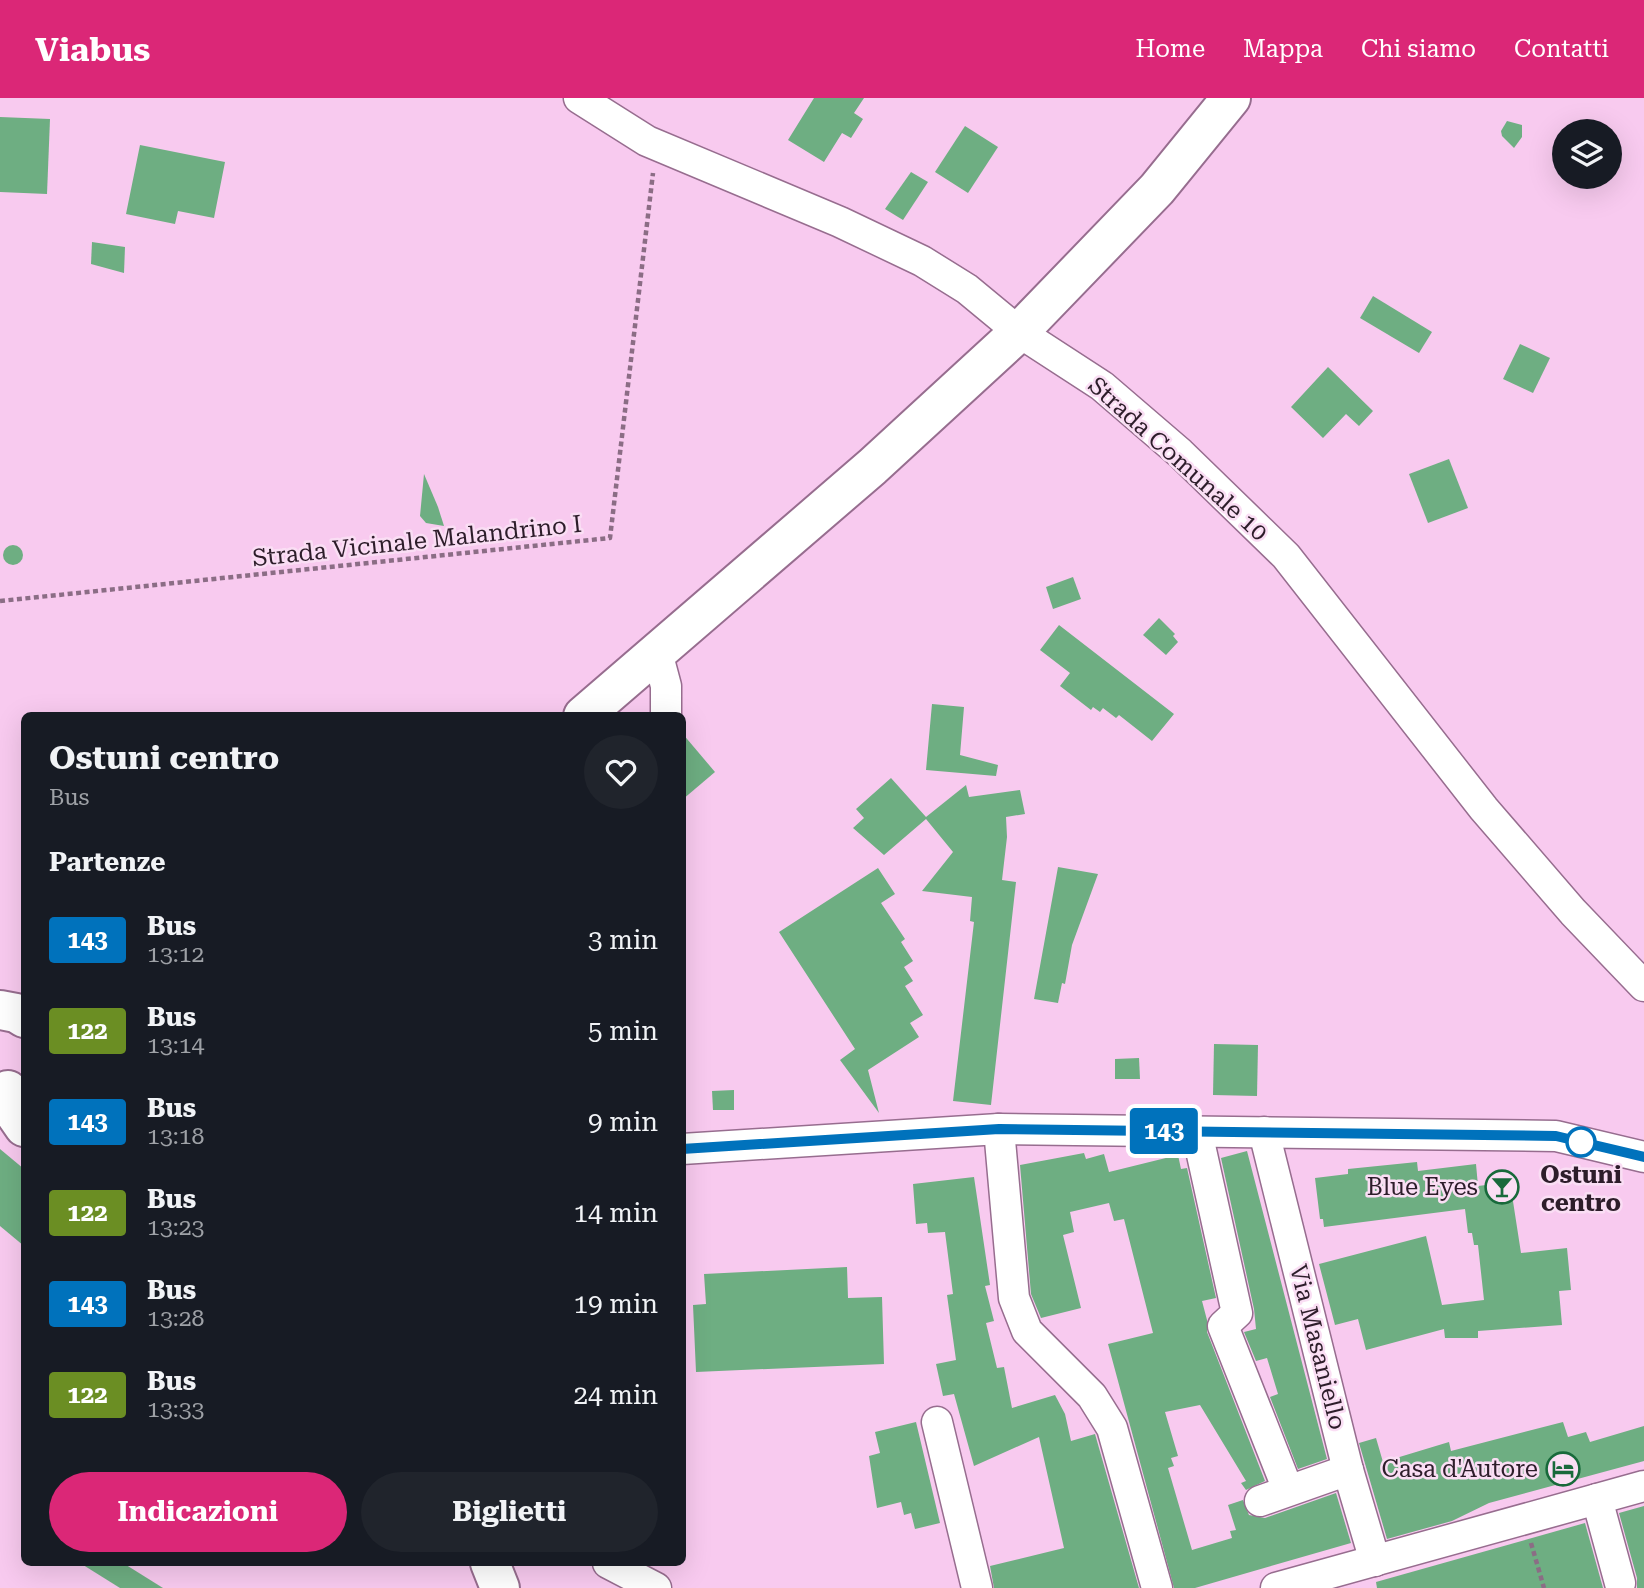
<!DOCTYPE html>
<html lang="it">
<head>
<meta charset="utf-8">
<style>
	:root { --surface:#171b24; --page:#20242c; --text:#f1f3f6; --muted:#9ea1a6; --accent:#db2777 }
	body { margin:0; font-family:"Roboto Serif",serif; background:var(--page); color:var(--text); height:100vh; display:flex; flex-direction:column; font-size:26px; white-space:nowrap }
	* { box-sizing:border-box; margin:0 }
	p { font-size:23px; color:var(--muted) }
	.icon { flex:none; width:38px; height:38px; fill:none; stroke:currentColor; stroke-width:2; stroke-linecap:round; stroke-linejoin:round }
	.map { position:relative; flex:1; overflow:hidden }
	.details { position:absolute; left:21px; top:614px; width:665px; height:854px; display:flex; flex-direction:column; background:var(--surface); border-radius:10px; box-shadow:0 7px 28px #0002 }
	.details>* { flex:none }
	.badge { padding:0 14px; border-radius:5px; font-size:24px; line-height:46px }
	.buttons { position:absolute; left:1552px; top:21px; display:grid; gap:14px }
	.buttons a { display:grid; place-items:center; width:70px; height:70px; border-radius:50%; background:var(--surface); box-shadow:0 7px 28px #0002; font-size:35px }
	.map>.badge { position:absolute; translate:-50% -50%; box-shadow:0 0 0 4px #fff }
	h2 { padding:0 28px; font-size:26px; line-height:63px }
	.round { display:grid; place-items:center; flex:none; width:74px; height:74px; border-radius:37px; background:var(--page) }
	.summary { display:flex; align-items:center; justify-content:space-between; height:119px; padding:0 28px }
	h1 { font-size:33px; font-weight:700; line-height:52px }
	.button { display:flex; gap:14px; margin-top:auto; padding:14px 28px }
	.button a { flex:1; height:80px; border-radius:42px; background:var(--accent); color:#fff; font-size:28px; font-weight:700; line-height:80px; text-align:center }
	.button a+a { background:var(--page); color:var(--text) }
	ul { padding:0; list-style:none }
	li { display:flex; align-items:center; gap:21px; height:91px; padding:0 28px }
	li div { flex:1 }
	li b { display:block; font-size:26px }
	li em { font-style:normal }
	li .badge { min-width:77px; font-weight:700; text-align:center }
	header { display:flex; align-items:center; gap:42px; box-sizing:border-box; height:98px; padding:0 35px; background:var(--accent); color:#fff }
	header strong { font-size:33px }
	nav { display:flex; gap:38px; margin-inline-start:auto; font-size:24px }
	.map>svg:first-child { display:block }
	.building { fill:#6eae82 }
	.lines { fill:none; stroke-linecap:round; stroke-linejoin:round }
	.minor-casing { stroke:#976d8f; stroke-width:33 }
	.major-casing { stroke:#976d8f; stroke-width:42 }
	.path { stroke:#8b6d85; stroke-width:4.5; stroke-dasharray:5 3.5; stroke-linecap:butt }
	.minor { stroke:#fff; stroke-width:30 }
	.major { stroke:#fff; stroke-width:38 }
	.line-casing { stroke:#fff; stroke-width:16 }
	.line { stroke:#0072bc; stroke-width:10 }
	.stop-dot { fill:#fff; stroke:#0072bc; stroke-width:3.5 }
	.labels { text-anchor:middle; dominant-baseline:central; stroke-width:5; stroke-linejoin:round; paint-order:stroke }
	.street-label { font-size:24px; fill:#2d1d2a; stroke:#fadef4 }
	.stop-label { font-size:24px; font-weight:bold; fill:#2d1d2a; stroke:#fadef4 }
	.poi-label { font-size:24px; fill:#2d1d2a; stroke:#fadef4; text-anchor:end }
</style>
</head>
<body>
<header>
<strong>Viabus</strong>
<nav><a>Home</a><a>Mappa</a><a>Chi siamo</a><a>Contatti</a></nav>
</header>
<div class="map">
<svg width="1644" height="1490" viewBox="0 0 1644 1490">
	<rect width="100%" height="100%" fill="#f8caef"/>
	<!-- building -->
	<g class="building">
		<path d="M814 0H864L854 15 863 21 851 40 842 35 824 64 788 42Z"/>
		<path d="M0 19 50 21 47 96 0 94Z"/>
		<path d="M1507 23 1522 27V39L1514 50 1502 38 1501 33Z"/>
		<path d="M965 28 998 49 968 95 935 74Z"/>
		<path d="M140 47 225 64 214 120 178 113 175 126 126 116Z"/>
		<path d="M911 74 928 84 903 122 885 111Z"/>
		<path d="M92 144 125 149 124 175 91 166Z"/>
		<path d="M1373 198 1432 234 1419 255 1360 220Z"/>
		<path d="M1520 246 1550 260 1533 295 1503 281Z"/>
		<path d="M1328 269 1373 313 1359 328 1346 316 1323 340 1291 309Z"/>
		<path d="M1449 361 1468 410 1428 425 1409 376Z"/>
		<path d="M424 376 438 409 444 428 426 425 420 418Z"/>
		<circle cx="13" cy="457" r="10"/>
		<path d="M1073 479 1081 501 1053 511 1046 489Z"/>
		<path d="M1159 520 1175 536 1173 538 1178 544 1166 557 1143 537Z"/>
		<path d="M1059 527 1174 616 1152 643 1119 617 1116 620 1103 610 1100 614 1093 609 1091 612 1060 588 1070 575 1040 552Z"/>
		<path d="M932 606 964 609 960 657 998 667 996 678 926 672Z"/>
		<path d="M682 635 715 674 682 702Z"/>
		<path d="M891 680 926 719 966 687 969 699 1020 692 1025 716 1006 719 1007 739 1002 782 1016 784 991 1007 953 1003 974 824 970 823 972 799 922 793 953 754 926 721 884 757 853 730 864 720 856 711Z"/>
		<path d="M1058 769 1098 776 1072 847 1065 886 1062 885 1058 905 1034 901Z"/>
		<path d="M878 770 895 796 881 805 905 841 901 844 913 863 904 869 913 883 905 888 923 917 910 925 919 939 868 972 879 1015 840 962 855 951 779 834Z"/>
		<path d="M1214 946 1258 947 1257 998 1213 997Z"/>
		<path d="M1139 960 1140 981H1115V961Z"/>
		<path d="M734 992V1012H713L712 993Z"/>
		<path d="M0 1051 24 1071V1148L0 1128Z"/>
		<path d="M1247 1053 1327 1361 1298 1371 1270 1299 1278 1296 1267 1260 1256 1263 1244 1234 1256 1231 1254 1211 1221 1060Z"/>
		<path d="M1084 1055 1086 1061 1104 1056 1109 1074 1178 1057 1181 1071 1187 1070 1216 1200 1202 1203 1207 1222V1234L1265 1383 1246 1392 1241 1385 1246 1383 1200 1307 1165 1314 1178 1358 1171 1360 1174 1368 1168 1370 1192 1452 1232 1440 1230 1433 1236 1432 1228 1407 1243 1402 1249 1417 1265 1420 1336 1395 1351 1445 1195 1490H1174L1108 1246 1153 1235 1124 1121 1114 1123 1109 1105 1070 1114 1074 1134 1063 1137 1081 1210 1041 1220 1031 1196 1020 1067Z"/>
		<path d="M1417 1064 1418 1073 1476 1066 1478 1088 1510 1084 1521 1155 1567 1150 1571 1192 1559 1193 1562 1227 1478 1233V1240H1445L1444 1231 1366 1252 1358 1221 1335 1227 1319 1166 1426 1138 1442 1207 1484 1202 1478 1147H1474L1472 1135H1468L1465 1111 1324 1129 1323 1121H1320L1315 1080 1348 1076V1071Z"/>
		<path d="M974 1079 990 1187 985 1188 994 1223 986 1225 997 1270 1004 1269 1012 1310 1055 1297 1065 1316 1071 1343 1095 1336 1139 1490H994L990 1468 1064 1450 1039 1339 974 1368 954 1296 943 1298 936 1266 956 1262 947 1197 953 1196 945 1134 928 1135 927 1125 916 1126 913 1086Z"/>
		<path d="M847 1169 848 1200 882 1199 884 1266 696 1274 693 1207 706 1206 704 1176Z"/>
		<path d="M916 1324 940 1425 915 1431 911 1415 904 1417 901 1404 877 1410 869 1358 880 1355 875 1334Z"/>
		<path d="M1563 1324 1568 1339 1586 1334 1590 1344 1644 1328V1363L1489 1405 1452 1423 1387 1441 1359 1345 1376 1340 1383 1364 1449 1344 1451 1353Z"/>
		<path d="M1644 1408V1490H1637V1480L1619 1415Z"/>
		<path d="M1585 1425 1603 1490H1377L1376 1484Z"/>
		<path d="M80 1465H123L163 1490H120Z"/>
	</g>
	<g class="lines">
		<defs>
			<g id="minor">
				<path d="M579 0 647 43 840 124 922 163 967 191 1019 234 1102 288 1180 355 1286 458 1484 711 1573 814 1644 888"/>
				<path d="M657 554 666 588V618"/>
				<path d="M999 1031 1014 1200 1027 1233 1092 1298 1112 1330 1157 1490"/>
				<path d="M1197 1034 1237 1215 1223 1228 1288 1392"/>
				<path d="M1264 1034 1348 1372 1375 1463"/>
				<path d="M682 1051 999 1031 1556 1038 1644 1059"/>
				<path d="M937 1324 977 1490"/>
				<path d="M1597 1401 1620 1485"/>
				<path d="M1260 1403 1348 1372"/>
				<path d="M608 1465 656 1490"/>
				<path d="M1276 1490 1644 1388"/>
			</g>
			<g id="major">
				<path d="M583 618 872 369 1019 234 1157 91 1231 0"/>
				<path d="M0 912 16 915 24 920"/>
				<path d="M8 992 13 1013 24 1029"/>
				<path d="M490 1465 500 1490"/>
			</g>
		</defs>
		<!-- minor casing -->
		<use href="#minor" class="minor-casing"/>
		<!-- major casing -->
		<use href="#major" class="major-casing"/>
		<!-- path -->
		<g class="path">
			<path d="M0 503 610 440 653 75"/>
			<path d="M1531 1445 1544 1490"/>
		</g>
		<!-- minor -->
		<use href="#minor" class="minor"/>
		<!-- major -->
		<use href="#major" class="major"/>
	</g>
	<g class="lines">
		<defs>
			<path id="line" d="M682 1051 999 1031 1556 1038 1644 1059"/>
		</defs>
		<!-- line casing -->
		<use href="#line" class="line-casing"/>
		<!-- line -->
		<use href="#line" class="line"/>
	</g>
	<!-- icons -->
	<defs>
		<symbol id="bar-ring" viewBox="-11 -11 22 22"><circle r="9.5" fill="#fadef4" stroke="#186a3b" stroke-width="1.5"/><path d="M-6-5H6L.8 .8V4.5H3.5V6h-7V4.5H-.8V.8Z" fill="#186a3b"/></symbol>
		<symbol id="hotel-ring" viewBox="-11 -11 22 22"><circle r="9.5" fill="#fadef4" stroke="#186a3b" stroke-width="1.5"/><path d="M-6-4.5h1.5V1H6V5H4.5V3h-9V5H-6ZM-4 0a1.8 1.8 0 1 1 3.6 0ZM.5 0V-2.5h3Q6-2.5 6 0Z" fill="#186a3b"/></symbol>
	</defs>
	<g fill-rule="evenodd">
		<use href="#bar-ring" x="1483" y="1070" width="38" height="38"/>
		<use href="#hotel-ring" x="1544" y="1352" width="38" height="38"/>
	</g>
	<!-- markers -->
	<circle class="stop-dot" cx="1581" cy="1044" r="14"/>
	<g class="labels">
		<!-- street labels -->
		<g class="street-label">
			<text transform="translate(1178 361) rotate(42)">Strada Comunale 10</text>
			<text transform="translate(417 443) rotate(-6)">Strada Vicinale Malandrino I</text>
			<text transform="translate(1318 1249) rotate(76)">Via Masaniello</text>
		</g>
		<!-- stop labels -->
		<g class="stop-label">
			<text x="1581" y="1077">Ostuni<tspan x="1581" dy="28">centro</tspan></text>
		</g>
		<!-- poi labels -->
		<g class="poi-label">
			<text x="1478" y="1089">Blue Eyes</text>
			<text x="1538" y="1371">Casa d'Autore</text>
		</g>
	</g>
</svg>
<div class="buttons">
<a><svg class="icon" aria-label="layers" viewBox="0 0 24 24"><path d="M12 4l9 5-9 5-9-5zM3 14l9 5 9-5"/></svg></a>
</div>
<b class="badge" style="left:1164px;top:1033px;background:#0072bc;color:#fff">143</b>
<section class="details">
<div class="summary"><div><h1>Ostuni centro</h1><p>Bus</p></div><a class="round"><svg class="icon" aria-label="heart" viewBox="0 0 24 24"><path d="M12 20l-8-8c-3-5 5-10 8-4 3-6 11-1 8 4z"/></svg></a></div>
<h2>Partenze</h2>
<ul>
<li><span class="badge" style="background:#0072bc;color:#fff">143</span><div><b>Bus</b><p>13:12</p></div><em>3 min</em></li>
<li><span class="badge" style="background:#6b8e23;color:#fff">122</span><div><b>Bus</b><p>13:14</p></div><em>5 min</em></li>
<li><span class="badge" style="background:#0072bc;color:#fff">143</span><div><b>Bus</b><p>13:18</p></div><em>9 min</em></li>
<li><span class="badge" style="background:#6b8e23;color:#fff">122</span><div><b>Bus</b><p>13:23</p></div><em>14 min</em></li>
<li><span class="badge" style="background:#0072bc;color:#fff">143</span><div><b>Bus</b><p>13:28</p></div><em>19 min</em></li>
<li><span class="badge" style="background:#6b8e23;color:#fff">122</span><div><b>Bus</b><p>13:33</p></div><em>24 min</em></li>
</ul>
<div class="button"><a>Indicazioni</a><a>Biglietti</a></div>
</section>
</div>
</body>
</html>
